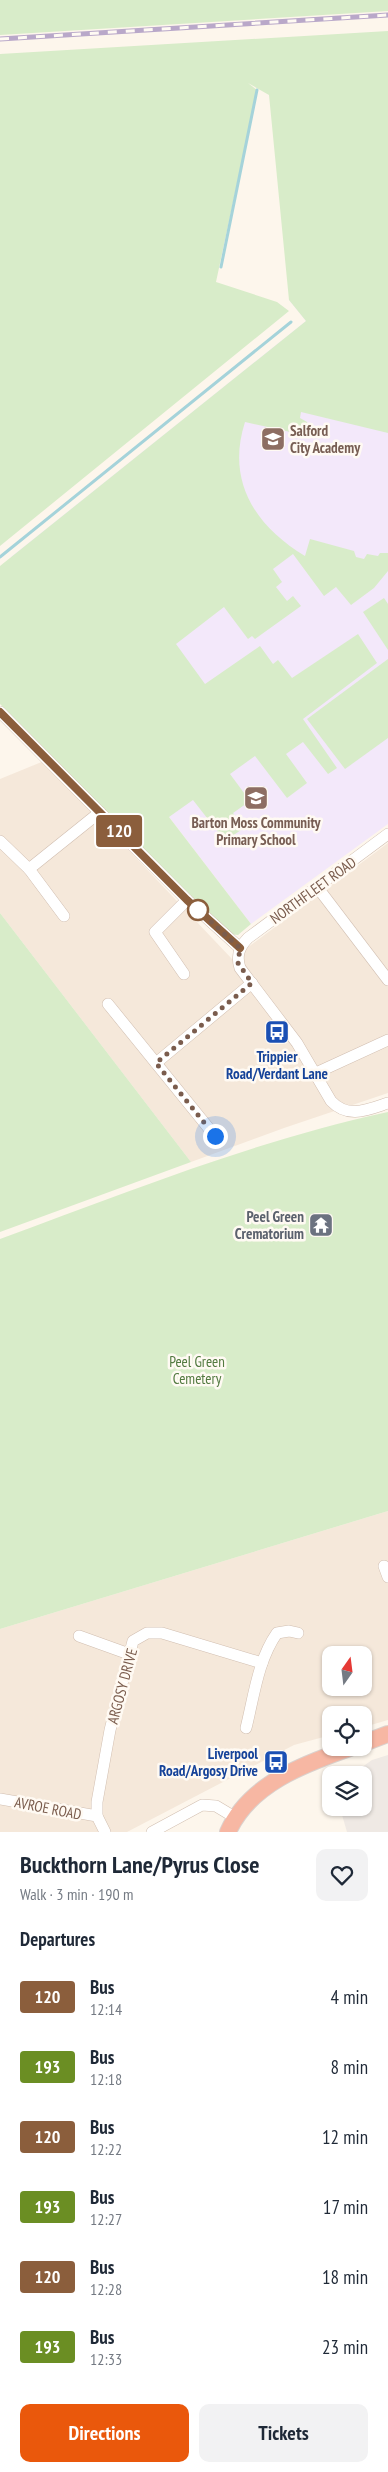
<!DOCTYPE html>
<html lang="en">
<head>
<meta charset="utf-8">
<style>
	:root { --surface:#fff; --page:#f2f2f3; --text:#1f2937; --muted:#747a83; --accent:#ea580c }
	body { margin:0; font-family:"PT Sans Narrow",sans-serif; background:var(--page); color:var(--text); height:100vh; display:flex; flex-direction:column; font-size:19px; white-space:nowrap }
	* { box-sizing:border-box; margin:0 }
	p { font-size:16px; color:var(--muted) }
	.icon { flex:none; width:28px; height:28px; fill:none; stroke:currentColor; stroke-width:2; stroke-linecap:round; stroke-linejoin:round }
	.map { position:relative; height:1832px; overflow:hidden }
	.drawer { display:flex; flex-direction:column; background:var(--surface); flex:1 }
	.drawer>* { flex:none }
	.badge { padding:0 10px; border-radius:4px; font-size:18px; line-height:32px }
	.needle { width:32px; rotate:14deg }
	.controls { position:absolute; left:322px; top:1646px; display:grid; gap:10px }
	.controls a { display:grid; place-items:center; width:50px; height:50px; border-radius:10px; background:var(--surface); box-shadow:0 1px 4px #0004; font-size:25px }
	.you { position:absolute; width:25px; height:25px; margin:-12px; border:4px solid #fff; border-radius:50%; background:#1a73e8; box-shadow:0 0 0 8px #1a73e833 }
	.map>.badge { position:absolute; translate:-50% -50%; box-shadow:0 0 0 2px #fff }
	h2 { padding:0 20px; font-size:19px; line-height:45px }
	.round { display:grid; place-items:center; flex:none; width:52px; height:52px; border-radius:10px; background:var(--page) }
	.overview { display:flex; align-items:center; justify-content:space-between; height:85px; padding:0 20px }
	h1 { font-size:24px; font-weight:600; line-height:38px }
	.action { display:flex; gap:10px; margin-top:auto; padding:10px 20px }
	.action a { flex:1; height:58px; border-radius:10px; background:var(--accent); color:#fff; font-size:20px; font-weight:600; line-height:58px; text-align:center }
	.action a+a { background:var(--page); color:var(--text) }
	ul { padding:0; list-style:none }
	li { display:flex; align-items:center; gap:15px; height:70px; padding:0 20px }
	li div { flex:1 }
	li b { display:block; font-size:19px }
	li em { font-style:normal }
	li .badge { min-width:55px; font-weight:700; text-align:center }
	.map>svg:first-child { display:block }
	.residential { fill:#f5e8da; fill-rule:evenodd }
	.industrial { fill:#efe9e4 }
	.education { fill:#f3e8fa }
	.green { fill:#d8ecc9 }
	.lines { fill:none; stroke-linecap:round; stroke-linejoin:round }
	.stream { stroke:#a5d3da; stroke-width:3 }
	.minor-casing { stroke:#d1beb0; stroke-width:12 }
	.highway-casing { stroke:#dad1cd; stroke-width:18 }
	.minor { stroke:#fff; stroke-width:11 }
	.highway { stroke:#f7b7a3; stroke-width:16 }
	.rail-casing { stroke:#b9a8c9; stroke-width:5 }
	.rail { stroke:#fffaf3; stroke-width:3; stroke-dasharray:9; stroke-linecap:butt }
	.line-casing { stroke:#fff; stroke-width:11 }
	.line { stroke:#8b5e3c; stroke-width:8 }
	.walk { stroke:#7a5c4d; stroke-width:5; stroke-dasharray:0 9 }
	.stop-dot { fill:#fff; stroke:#8b5e3c; stroke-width:2.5 }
	.labels { text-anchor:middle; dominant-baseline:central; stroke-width:5; stroke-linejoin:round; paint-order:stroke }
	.education-label { font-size:15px; font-weight:bold; fill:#785e54; stroke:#fffaf3; text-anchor:start }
	.street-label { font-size:15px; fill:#7a5c4d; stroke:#fffaf3 }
	.transit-label { font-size:15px; font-weight:bold; fill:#164399; stroke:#fffaf3 }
	.worship-label { font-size:15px; font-weight:bold; fill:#5b616d; stroke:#fffaf3; text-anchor:end }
	.park-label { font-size:15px; fill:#537a41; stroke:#fffaf3 }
</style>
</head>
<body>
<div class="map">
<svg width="388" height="1832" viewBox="0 0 388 1832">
	<rect width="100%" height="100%" fill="#fdf6ec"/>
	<!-- residential -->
	<g class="residential">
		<path d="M44 761 232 959 388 843V1093L284 1128 191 1162 0 913V779Z"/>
		<path d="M388 1511V1720L364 1727V1715H331V1735L294 1745 127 1832H0V1629ZM331 1655H364V1688H331Z"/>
	</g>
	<!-- industrial -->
	<path class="industrial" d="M388 1755V1832H347L340 1808H364V1775H351L372 1760Z"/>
	<!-- education -->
	<path class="education" d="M388 87V824L251 924 140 779 11 557 306 321 289 300Z"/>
	<!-- green -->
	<g class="green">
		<path d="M0 0H388V11L0 35Z"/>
		<path d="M388 31V433L301 412 300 418 307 422 309 430 304 435 245 422C226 481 255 526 305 556L310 539 354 551 356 557 364 559 367 554 378 556 380 553H388V571L374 588 351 605 336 587 324 596 293 554 273 569 282 582 276 587 287 601 293 596 301 606 255 639 252 636 248 639 224 607 176 644 205 684 260 646 273 664 278 660 292 678 358 634 377 663 303 719 337 768 328 774 303 742 286 754 307 783 287 798 255 756 230 774 250 801 233 813 238 820 234 822 241 830 225 841 193 800 169 817 251 924 238 935 229 934 0 704V566L306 321 289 300 269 95 248 83 257 90 216 282 277 302 289 311 0 546V54Z"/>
		<path d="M384 598 388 604V650L363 612Z"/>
		<path d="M388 659V738L345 769 307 719Z"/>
		<path d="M0 913 191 1162 0 1232Z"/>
		<path d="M388 1112V1511L0 1629V1239C128 1192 254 1141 388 1112Z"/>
	</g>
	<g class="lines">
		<!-- stream -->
		<g class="stream">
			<path d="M221 267 257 90"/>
			<path d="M0 557 291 322"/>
		</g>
		<defs>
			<g id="minor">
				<path d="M0 712 187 900 240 948"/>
				<path d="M388 834 248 938C239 947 236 956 240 968L297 1043 331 1101C348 1119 367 1110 388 1103"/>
				<path d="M0 841 29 869 64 916"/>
				<path d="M29 869 100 812"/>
				<path d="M318 888 388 980"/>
				<path d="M184 974 155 932 187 900"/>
				<path d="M108 1004 215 1136"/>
				<path d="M156 1063 252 983"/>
				<path d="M316 1073 388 1040"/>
				<path d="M384 1566 388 1577"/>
				<path d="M79 1636 129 1654"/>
				<path d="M246 1728C254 1696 258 1660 277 1633L289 1631 298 1633"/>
				<path d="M0 1799 97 1816"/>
				<path d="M105 1832 97 1816V1802L110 1730 133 1641 147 1633H162L262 1663"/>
				<path d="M152 1832 202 1805 216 1806 236 1818"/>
			</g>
			<g id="highway">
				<path d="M364 1743 388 1734"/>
				<path d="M228 1832C249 1784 304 1764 350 1748"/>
			</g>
		</defs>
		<!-- minor casing -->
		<use href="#minor" class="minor-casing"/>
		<!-- highway casing -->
		<use href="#highway" class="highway-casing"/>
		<!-- minor -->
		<use href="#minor" class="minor"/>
		<!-- highway -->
		<use href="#highway" class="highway"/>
		<defs>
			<path id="rail" d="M0 39 388 15"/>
		</defs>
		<!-- rail casing -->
		<use href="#rail" class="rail-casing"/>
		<!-- rail -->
		<use href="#rail" class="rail"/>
	</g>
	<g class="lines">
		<defs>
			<path id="line" d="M0 712 187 900 240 948"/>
		</defs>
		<!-- line casing -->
		<use href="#line" class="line-casing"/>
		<!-- line -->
		<use href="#line" class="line"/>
		<!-- walk -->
		<path class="walk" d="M198 910 240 948 238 963 252 983 156 1063 215 1136"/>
	</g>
	<!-- icons -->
	<defs>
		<symbol id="school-square" viewBox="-11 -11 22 22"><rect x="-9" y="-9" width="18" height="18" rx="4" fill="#8d6e63" stroke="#fffaf3"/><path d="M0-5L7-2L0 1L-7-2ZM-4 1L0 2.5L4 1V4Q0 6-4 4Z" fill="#fff"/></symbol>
		<symbol id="bus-square" viewBox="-11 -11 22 22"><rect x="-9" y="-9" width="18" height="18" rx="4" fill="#1a4fb4" stroke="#fffaf3"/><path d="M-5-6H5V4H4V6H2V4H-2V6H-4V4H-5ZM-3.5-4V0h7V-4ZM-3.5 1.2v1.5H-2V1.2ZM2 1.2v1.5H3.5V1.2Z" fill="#fff"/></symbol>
		<symbol id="temple-square" viewBox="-11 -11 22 22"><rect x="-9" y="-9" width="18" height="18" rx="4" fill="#6b7280" stroke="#fffaf3"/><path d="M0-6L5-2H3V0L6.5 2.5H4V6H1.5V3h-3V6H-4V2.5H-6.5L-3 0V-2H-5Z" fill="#fff"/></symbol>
	</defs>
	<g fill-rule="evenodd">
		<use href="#school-square" x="259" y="425" width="28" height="28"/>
		<use href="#school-square" x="242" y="784" width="28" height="28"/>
		<use href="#bus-square" x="263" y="1018" width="28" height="28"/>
		<use href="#temple-square" x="307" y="1211" width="28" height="28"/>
		<use href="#bus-square" x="262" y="1748" width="28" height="28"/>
	</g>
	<!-- markers -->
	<circle class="stop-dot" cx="198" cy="910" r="10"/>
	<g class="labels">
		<!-- education labels -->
		<g class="education-label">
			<text x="290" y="430">Salford<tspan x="290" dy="17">City Academy</tspan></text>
			<text x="256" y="822" text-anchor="middle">Barton Moss Community<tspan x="256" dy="17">Primary School</tspan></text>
		</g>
		<!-- street labels -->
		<g class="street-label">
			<text transform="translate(313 890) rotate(-36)">NORTHFLEET ROAD</text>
			<text transform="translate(122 1686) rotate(-75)">ARGOSY DRIVE</text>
			<text transform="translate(48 1808) rotate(11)">AVROE ROAD</text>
		</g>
		<!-- transit labels -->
		<g class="transit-label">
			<text x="277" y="1056">Trippier<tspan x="277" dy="17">Road/Verdant Lane</tspan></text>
			<text x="258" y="1753" text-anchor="end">Liverpool<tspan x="258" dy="17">Road/Argosy Drive</tspan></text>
		</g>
		<!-- worship labels -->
		<g class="worship-label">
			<text x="304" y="1216">Peel Green<tspan x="304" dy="17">Crematorium</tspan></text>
		</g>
		<!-- park labels -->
		<g class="park-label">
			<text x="197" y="1361">Peel Green<tspan x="197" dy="17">Cemetery</tspan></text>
		</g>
	</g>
</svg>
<div class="controls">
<a><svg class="needle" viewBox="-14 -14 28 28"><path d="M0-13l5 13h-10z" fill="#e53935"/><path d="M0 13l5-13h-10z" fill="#747a83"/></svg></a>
<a><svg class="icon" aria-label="locate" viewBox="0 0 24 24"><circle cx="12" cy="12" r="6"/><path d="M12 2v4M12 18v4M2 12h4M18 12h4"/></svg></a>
<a><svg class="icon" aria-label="layers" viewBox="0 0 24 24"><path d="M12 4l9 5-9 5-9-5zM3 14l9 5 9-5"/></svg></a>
</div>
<div class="you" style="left:215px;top:1136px"></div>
<b class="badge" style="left:119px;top:831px;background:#8b5e3c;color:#fff">120</b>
</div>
<section class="drawer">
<div class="overview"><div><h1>Buckthorn Lane/Pyrus Close</h1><p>Walk · 3 min · 190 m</p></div><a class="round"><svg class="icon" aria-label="heart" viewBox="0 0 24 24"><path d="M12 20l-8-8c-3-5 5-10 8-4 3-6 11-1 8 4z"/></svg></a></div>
<h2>Departures</h2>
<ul>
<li><span class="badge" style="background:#8b5e3c;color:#fff">120</span><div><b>Bus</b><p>12:14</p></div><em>4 min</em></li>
<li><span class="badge" style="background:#6b8e23;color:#fff">193</span><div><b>Bus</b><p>12:18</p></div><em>8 min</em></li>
<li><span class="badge" style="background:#8b5e3c;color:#fff">120</span><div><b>Bus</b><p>12:22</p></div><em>12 min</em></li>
<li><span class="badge" style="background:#6b8e23;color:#fff">193</span><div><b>Bus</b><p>12:27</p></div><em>17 min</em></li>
<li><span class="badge" style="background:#8b5e3c;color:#fff">120</span><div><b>Bus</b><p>12:28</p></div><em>18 min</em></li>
<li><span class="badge" style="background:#6b8e23;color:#fff">193</span><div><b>Bus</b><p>12:33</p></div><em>23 min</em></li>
</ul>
<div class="action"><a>Directions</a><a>Tickets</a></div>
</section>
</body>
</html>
